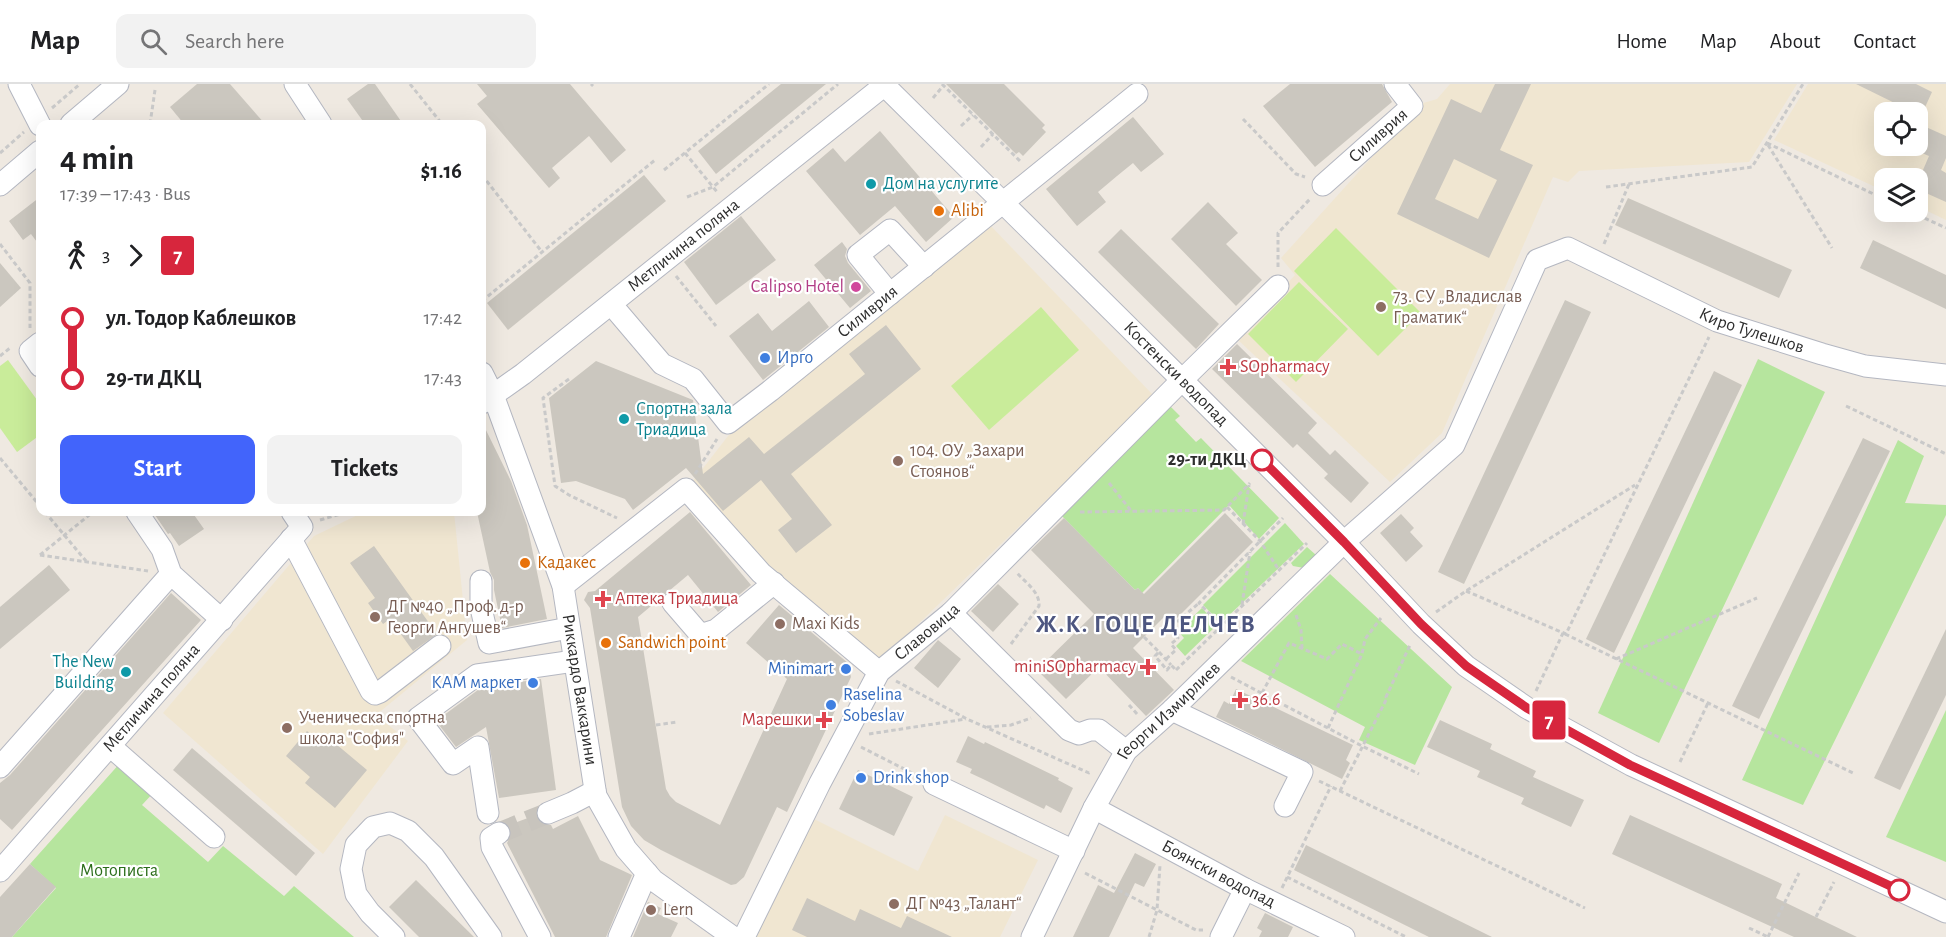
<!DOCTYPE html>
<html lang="en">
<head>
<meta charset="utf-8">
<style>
	:root { --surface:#fff; --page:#f2f2f2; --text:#202124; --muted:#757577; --line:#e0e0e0; --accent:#4264fb }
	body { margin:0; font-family:"Alegreya Sans",sans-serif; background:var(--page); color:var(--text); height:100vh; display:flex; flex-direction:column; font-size:22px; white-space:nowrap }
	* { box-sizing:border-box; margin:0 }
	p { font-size:20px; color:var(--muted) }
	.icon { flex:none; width:33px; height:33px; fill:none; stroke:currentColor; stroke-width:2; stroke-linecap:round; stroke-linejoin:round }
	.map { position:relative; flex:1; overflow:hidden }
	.sheet { position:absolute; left:36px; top:36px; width:450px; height:396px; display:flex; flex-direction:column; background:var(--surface); border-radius:12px; box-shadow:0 6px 24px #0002 }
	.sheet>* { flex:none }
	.badge { padding:0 12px; border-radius:4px; font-size:21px; line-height:39px }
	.controls { position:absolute; left:1874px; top:18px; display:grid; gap:12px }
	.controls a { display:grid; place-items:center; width:54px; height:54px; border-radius:12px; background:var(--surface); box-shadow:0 6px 24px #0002; font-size:30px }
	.map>.badge { position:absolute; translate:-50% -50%; box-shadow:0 0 0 3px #fff }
	.legs { display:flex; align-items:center; gap:9px; height:66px; padding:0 24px; font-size:20px }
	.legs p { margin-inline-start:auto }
	.summary { display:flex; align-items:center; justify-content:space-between; height:102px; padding:0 24px }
	h1 { font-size:33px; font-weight:600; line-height:45px }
	.button { display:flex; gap:12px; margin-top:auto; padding:12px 24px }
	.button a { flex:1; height:69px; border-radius:12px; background:var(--accent); color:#fff; font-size:24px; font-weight:600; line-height:69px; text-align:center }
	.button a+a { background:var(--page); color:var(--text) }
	ul { padding:0 24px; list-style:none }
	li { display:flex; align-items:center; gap:21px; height:60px; font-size:22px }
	li i { display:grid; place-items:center; width:9px; height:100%; margin:0 8px; background:currentColor }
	li i::after { content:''; width:15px; height:15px; margin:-8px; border:4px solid; border-radius:50%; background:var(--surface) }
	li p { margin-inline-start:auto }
	li:first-child i { background:linear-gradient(#0000 50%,currentColor 0) }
	li:last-child i { background:linear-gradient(currentColor 50%,#0000 0) }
	header { display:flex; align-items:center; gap:36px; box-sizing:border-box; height:84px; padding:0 30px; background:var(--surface); border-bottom:2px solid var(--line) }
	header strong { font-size:28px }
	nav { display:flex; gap:33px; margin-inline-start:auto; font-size:21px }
	.search { width:420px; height:54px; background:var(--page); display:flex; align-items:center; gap:15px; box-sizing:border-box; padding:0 21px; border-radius:12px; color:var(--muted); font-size:22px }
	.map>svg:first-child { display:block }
	.education { fill:#f0e6d1; fill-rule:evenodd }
	.green { fill:#b6e59e }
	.pitch { fill:#c9ec9a }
	.building { fill:#cbc7bf; fill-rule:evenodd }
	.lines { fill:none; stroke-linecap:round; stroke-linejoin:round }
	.minor-tunnel { stroke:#c8c4bd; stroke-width:21; stroke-dasharray:21 10; stroke-linecap:butt }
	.minor-casing { stroke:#b4b7c1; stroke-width:23 }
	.path { stroke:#c9c9c9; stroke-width:3; stroke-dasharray:4.5 3; stroke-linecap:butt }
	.minor { stroke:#fff; stroke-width:21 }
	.line-1-casing { stroke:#fff; stroke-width:14 }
	.line-1 { stroke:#d7263d; stroke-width:9 }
	.culture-dot { fill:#0f9aa8; stroke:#fff; stroke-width:2 }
	.food-dot { fill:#e8710a; stroke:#fff; stroke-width:2 }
	.hotel-dot { fill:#d1479c; stroke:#fff; stroke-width:2 }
	.education-dot { fill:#8d6e63; stroke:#fff; stroke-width:2 }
	.shop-dot { fill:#3f7fe0; stroke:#fff; stroke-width:2 }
	.health-dot { fill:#e0444e; stroke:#fff; stroke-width:2 }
	.stop-1-dot { fill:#fff; stroke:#d7263d; stroke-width:3 }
	.labels { text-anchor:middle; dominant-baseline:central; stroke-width:4.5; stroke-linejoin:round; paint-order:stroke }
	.street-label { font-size:18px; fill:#2e2e2e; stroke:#fff }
	.culture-label { font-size:18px; fill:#0d838f; stroke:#fff; text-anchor:start }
	.food-label { font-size:18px; fill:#c56008; stroke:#fff; text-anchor:start }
	.hotel-label { font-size:18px; fill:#b23c85; stroke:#fff; text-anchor:end }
	.education-label { font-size:18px; fill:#785e54; stroke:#fff; text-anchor:start }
	.shop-label { font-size:18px; fill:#366cbe; stroke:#fff; text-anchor:start }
	.health-label { font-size:18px; fill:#be3a42; stroke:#fff; text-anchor:start }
	.stop-label { font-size:18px; font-weight:bold; fill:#2e2e2e; stroke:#fff; text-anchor:end }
	.park-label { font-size:18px; fill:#2c6e1b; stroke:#fff }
	.district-label { font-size:24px; font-weight:bold; letter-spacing:1.5px; fill:#4d5680; stroke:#fff }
</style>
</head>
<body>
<header>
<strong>Map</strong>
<div class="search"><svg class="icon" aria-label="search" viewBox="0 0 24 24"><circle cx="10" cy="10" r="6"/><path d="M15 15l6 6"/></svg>Search here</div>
<nav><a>Home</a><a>Map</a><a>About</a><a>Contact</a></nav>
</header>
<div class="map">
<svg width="1946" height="853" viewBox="0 0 1946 853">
	<rect width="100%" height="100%" fill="#efe9e1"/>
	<!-- education -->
	<g class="education">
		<path d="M1450 0H1797L1749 78 1579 87 1568 98 1553 93 1442 349 1390 398 1237 255 1295 191 1281 174 1420 20 1437 15Z"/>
		<path d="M1808 0H1946V136L1917 122V94H1884V107L1774 56ZM1884 28H1917V62H1884Z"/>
		<path d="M988 139 1154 312 879 578 762 481 690 401 728 352Z"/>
		<path d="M364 428H454L467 556 376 631 408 657 323 770 163 629 314 452Z"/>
		<path d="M945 731 1038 776 1000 853H756L812 734 918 787Z"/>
	</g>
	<!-- green -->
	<g class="green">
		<path d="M1758 275 1825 308 1659 659 1598 629Z"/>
		<path d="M1168 320 1180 332 1175 336 1196 358 1201 354 1279 434 1259 455 1229 421 1142 509 1138 504 1135 506 1056 426Z"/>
		<path d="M1898 356 1924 372 1905 419 1946 421V431L1803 721 1742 696Z"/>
		<path d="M1285 439 1304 460 1221 539 1203 521Z"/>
		<path d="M1307 463 1316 471 1304 484 1293 482 1291 479Z"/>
		<path d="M1330 490 1452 603 1415 681 1359 656 1365 643 1241 577Z"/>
		<path d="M1202 524 1217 541 1185 572 1176 562 1184 554 1178 547Z"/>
		<path d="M1946 626V778L1886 753Z"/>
		<path d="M121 678 155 707 142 721 208 778 223 762 284 812 294 802 354 853H12L56 804 30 780Z"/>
	</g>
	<!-- pitch -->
	<g class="pitch">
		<path d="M1336 144 1421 229 1378 272 1294 187Z"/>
		<path d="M1299 198 1348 245 1296 298 1248 250Z"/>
		<path d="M1041 223 1079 266 989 346 951 302Z"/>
		<path d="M8 276 40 320V351L17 368 0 344V282Z"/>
	</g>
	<!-- building -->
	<g class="building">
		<path d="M197 0H230L265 40H184L170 23Z"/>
		<path d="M368 0H375L403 40H365L347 15Z"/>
		<path d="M477 0H570L626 66 611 79 589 52 552 84 560 94 549 104 477 20 487 12Z"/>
		<path d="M781 0H826L716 90 698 67Z"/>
		<path d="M946 0H1004L1045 41 1042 44 1046 48 1023 72 1019 68 1016 70Z"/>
		<path d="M1290 0H1382L1392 18 1315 83 1263 22Z"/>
		<path d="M1495 0H1531L1500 66 1533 81 1489 174 1397 130 1451 15 1481 29ZM1454 75 1497 96 1478 135 1435 115Z"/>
		<path d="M1856 0H1916L1932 8 1921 32Z"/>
		<path d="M1133 33 1164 70 1141 88 1133 79 1117 92 1098 108 1106 118 1077 142 1046 105Z"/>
		<path d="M1917 39 1946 52V74L1941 86 1946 89V118L1917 105V100L1929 72 1917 67Z"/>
		<path d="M880 47 954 133 926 158 895 122 860 151 806 87 833 64 845 78Z"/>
		<path d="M644 91 666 117 508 246 487 219Z"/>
		<path d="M40 113V162L31 150 23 156 9 137Z"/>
		<path d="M1628 114 1792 186 1779 214 1615 141Z"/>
		<path d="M1208 118 1238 149 1226 160 1262 196 1236 222 1171 155Z"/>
		<path d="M741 132 776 176 716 221 684 178Z"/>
		<path d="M1121 145 1219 240 1196 265 1098 168Z"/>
		<path d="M1873 156 1946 191V225L1860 184Z"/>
		<path d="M842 158 847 165 845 172 848 179 871 207 850 224 814 181Z"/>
		<path d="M0 179 21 204 0 223Z"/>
		<path d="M1565 216 1591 228 1464 500 1438 488Z"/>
		<path d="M809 217 829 243 763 296 729 252 758 229 772 247Z"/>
		<path d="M886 241 921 285 791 390 832 441 796 469 778 446 792 435 761 396 723 427 686 384 633 426 625 415 576 397 561 399 549 314 596 277 693 316 703 390 749 353 764 370 865 290 849 270Z"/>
		<path d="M1237 260 1317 339 1308 349 1330 371 1335 366 1369 399 1351 419 1324 394 1328 390 1297 360 1293 364 1212 285Z"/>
		<path d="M1714 287 1742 301 1614 569 1586 555Z"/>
		<path d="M482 338 511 397 527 441 547 535 502 544 494 506V496L490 488 477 428H482Z"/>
		<path d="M1863 354 1890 367 1759 635 1732 622Z"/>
		<path d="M153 428H192L204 445 179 462 170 449 168 450Z"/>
		<path d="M690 428 751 501 718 528 688 491 638 533 666 705 670 712 676 718 720 741 787 595 746 559 779 521 848 579 851 593 787 728 777 723 744 793 736 800 731 801 661 766 644 756 631 742 622 723 590 524 584 516 588 508 595 507Z"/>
		<path d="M1225 429 1253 458 1172 539 1165 532 1133 564 1174 606 1146 632 1099 583 1066 615 1037 586 1094 530 1031 466 1064 434 1135 506 1138 504 1144 510Z"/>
		<path d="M1401 430 1414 444 1410 448 1423 462 1406 478 1380 449Z"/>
		<path d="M374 462 437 550 413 567 390 535 383 540 368 519 375 514 350 479Z"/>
		<path d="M49 481 70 506 0 565V523Z"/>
		<path d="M998 500 1019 520 993 548 971 527Z"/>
		<path d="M171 509 201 536 12 746 0 735V699L10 691Z"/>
		<path d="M1946 545V611L1900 706 1874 694Z"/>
		<path d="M938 556 961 575 938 604 914 584Z"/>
		<path d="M541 595 556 706 499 714 486 643 456 663 436 637 482 603Z"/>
		<path d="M1236 605 1353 661 1346 676 1350 679 1342 695 1216 633 1224 617 1229 620Z"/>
		<path d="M1440 636 1492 660 1490 665 1536 687 1533 693 1584 716 1571 743 1521 720 1524 714 1477 693 1480 687 1427 663Z"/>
		<path d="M307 647 319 657 324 650 367 686 335 724 305 699 310 693 286 672Z"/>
		<path d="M968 652 984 660 985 658 1059 694 1058 696 1073 704 1061 729 1046 721 1044 725 983 695 970 689 972 685 956 678Z"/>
		<path d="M192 664 315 769 296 792 173 686Z"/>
		<path d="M858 686 913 713 894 752 839 725Z"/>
		<path d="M536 731 540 739 551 741 553 745 578 732 600 776 632 791 606 853H555L507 759 512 749 509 741Z"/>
		<path d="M1630 731 1782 800 1776 814 1857 853H1794L1612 770Z"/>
		<path d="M1306 761 1492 853H1429L1294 786Z"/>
		<path d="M1135 769 1156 780 1144 803 1135 799 1109 853H1073L1098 801 1114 809Z"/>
		<path d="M30 780 56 803 12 853H0V813Z"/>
		<path d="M416 796 474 853H419L389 823Z"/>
		<path d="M807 814 855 837 860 825 901 844 907 832 952 853H807L792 846Z"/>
		<path d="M648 818 661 824 658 830 678 839 671 853H633Z"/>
		<path d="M1265 829 1293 843 1288 853H1259L1262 847 1257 844Z"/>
	</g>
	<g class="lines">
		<!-- minor-tunnel -->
		<path class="minor-tunnel" d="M499 749 548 729"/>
		<defs>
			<g id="minor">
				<path d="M19 0 40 41"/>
				<path d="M295 0 321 40"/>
				<path id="s1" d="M883 0 1182 296 1344 458 1421 540 1466 582 1527 624 1631 681 1946 828"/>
				<path d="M71 40 118 0"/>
				<path d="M0 101 40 67"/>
				<path id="s2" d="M1323 101 1412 22 1395 0"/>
				<path d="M890 210 858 171 890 146 924 183"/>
				<path id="s3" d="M611 220 662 280 693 295 728 339 770 307 1137 10"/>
				<path d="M40 259 30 267 40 282"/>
				<path id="s4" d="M482 289 493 311 563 502 596 712 626 765 653 796 733 853"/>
				<path id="s5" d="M482 319 523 290 886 0"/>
				<path d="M137 428 162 465 171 490 222 536"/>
				<path d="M291 455 371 607 375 610 380 608 440 562"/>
				<path d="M481 497V524L489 559 569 544"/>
				<path d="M563 502 686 405 761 489 879 588"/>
				<path d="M673 519 698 548 703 550 716 546 774 499"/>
				<path d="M951 529 1069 646 1079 650 1090 646H1099L1126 667"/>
				<path d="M1172 626 1302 688 1285 722"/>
				<path d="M110 662 214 753"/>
				<path d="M0 683 171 490"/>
				<path d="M934 700 1074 767"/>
				<path id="s6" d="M1094 724 1245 805 1344 853"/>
				<path d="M488 729 478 663 453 680 418 634 477 591 574 577"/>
				<path d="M548 729 572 719 595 707"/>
				<path d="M499 749 491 754 492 763 540 853"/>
				<path id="s7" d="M0 787 302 443 292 428"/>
				<path d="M394 853 370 829 356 810 351 785 356 761 373 743 390 739 408 747 434 773 491 853"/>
				<path d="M619 853 647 789"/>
				<path id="s8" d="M744 853 820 699 879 588 951 529 1182 296 1278 202"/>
				<path id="s9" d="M1032 853 1094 724 1126 667 1172 626 1344 458 1454 361 1537 176 1568 164 1717 237 1822 270 1865 282 1946 291"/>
				<path d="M1221 853 1245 805"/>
			</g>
		</defs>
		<!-- minor casing -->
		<use href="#minor" class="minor-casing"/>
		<!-- path -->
		<g class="path">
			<path d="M410 0 442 40"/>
			<path d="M942 0 1022 79"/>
			<path d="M591 2 593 0"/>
			<path d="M933 14 944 1"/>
			<path d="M52 24 80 0"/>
			<path d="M1243 35 1296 90 1305 93"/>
			<path d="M150 40 155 6"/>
			<path d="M961 42 973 31"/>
			<path d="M1767 59 1884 115"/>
			<path d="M1768 61 1832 164"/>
			<path d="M981 63 993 50"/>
			<path d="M0 69 24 48"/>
			<path d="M685 69 718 109"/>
			<path d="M664 86 769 0"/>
			<path d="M482 91 542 168"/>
			<path d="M1606 103 1752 83 1803 0"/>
			<path d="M687 113 713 103 838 0"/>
			<path d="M1911 128 1946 144"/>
			<path d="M0 160 30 199V244"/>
			<path d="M1604 160 1629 100"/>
			<path d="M1278 183V149L1310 115"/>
			<path d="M676 192 716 242"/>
			<path d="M482 217 655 76"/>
			<path d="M0 272 10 264"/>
			<path d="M569 295 543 314 555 402 569 411 617 434"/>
			<path d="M1846 322 1946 370"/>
			<path d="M0 374 40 422"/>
			<path d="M695 390 717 355"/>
			<path d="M1109 399 1132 428"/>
			<path d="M1227 423 1260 457 1279 486"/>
			<path d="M45 428 86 477"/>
			<path d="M1080 428 1224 426 1250 399"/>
			<path d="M320 436 347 428"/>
			<path d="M1243 440 1249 401"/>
			<path d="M40 471 148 487"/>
			<path d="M40 471 93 428"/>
			<path d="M1466 507 1566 550 1709 253"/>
			<path d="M1242 521 1250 468"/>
			<path d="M1436 528 1466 507 1635 401"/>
			<path d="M1296 531 1301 546 1302 564"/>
			<path d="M1221 542 1199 519 1283 434"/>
			<path d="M1565 550 1855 690"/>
			<path d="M1144 553 1159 568 1155 572 1167 586 1171 581 1176 586"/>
			<path d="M1011 560 1039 522C1040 508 1026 499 1017 489"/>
			<path d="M1159 568 1171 581"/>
			<path d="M1166 575 1176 566 1171 560 1178 554 1170 544 1199 519"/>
			<path d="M1616 575 1757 514"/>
			<path d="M1176 586 1307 459"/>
			<path d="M1231 593 1362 662 1419 690"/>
			<path d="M896 597 967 635 1089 689 1091 688"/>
			<path d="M1536 607 1563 549"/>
			<path d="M1262 609 1289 559 1327 575 1342 560 1362 570 1365 555 1381 534"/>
			<path d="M1129 621 1138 631"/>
			<path d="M656 641 677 638"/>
			<path d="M987 643 1011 641 1031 634"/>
			<path d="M1328 644 1362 570"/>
			<path d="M869 650 966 635"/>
			<path d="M861 663 916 691"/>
			<path d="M1680 678 1708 619"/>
			<path d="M1319 697 1585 824"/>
			<path d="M1340 707 1387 614 1386 613 1410 561"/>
			<path d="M1085 789 1196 846H1203"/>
			<path d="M1287 793 1406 853"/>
			<path d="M1282 804 1331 702"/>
			<path d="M1816 833 1834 798"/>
			<path d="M1749 844 1768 853"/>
			<path d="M1149 853 1157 826 1160 781"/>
			<path d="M1768 853 1799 789"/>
		</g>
		<!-- minor -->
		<use href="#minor" class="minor"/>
	</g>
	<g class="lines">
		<defs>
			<path id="line-1" d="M1262 376 1344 458 1421 540 1466 582 1495 602 1527 624 1630 681 1899 806"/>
		</defs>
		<!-- line-1 casing -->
		<use href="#line-1" class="line-1-casing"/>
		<!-- line-1 -->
		<use href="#line-1" class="line-1"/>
	</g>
	<!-- markers -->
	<g class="culture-dot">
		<circle cx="871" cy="100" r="6"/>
		<circle cx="624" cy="335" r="6"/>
		<circle cx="126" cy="588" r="6"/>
	</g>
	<g class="food-dot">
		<circle cx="939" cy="127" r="6"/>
		<circle cx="525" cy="479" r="6"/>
		<circle cx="606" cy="559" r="6"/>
	</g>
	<circle class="hotel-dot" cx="856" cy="203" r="6"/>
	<g class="education-dot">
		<circle cx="1381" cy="223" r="6"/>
		<circle cx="898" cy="377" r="6"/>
		<circle cx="375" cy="533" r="6"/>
		<circle cx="780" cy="540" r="6"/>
		<circle cx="287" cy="644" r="6"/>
		<circle cx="894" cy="820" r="6"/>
		<circle cx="651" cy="826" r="6"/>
	</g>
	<g class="shop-dot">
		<circle cx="765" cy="274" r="6"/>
		<circle cx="846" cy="585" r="6"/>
		<circle cx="533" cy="599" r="6"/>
		<circle cx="831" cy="621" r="6"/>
		<circle cx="861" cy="694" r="6"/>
	</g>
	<g class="health-dot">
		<path d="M1225 274h6v6h6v6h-6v6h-6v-6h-6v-6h6z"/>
		<path d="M600 506h6v6h6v6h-6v6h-6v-6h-6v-6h6z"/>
		<path d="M1145 574h6v6h6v6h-6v6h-6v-6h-6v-6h6z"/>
		<path d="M1237 607h6v6h6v6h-6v6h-6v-6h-6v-6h6z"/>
		<path d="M821 627h6v6h6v6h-6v6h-6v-6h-6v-6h6z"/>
	</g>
	<g class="stop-1-dot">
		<circle cx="1262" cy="376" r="10"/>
		<circle cx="1899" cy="806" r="10"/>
	</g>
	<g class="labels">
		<!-- street labels -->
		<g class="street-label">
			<text stroke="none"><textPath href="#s2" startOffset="74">Силиврия</textPath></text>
			<text stroke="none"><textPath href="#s5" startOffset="256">Метличина поляна</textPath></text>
			<text stroke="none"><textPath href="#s3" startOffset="348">Силиврия</textPath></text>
			<text stroke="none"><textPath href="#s9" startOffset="1095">Киро Тулешков</textPath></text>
			<text stroke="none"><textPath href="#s1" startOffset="412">Костенски водопад</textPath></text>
			<text stroke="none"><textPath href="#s8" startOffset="360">Славовица</textPath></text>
			<text stroke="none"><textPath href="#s4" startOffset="333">Риккардо Ваккарини</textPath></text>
			<text stroke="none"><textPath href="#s7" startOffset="230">Метличина поляна</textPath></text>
			<text stroke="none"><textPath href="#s9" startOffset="267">Георги Измирлиев</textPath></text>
			<text stroke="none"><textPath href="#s6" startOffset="141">Боянски водопад</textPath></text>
		</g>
		<!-- culture labels -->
		<g class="culture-label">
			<text x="883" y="100">Дом на услугите</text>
			<text x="636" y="325">Спортна зала<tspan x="636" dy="21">Триадица</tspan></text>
			<text x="114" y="578" text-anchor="end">The New<tspan x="114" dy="21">Building</tspan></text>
		</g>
		<!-- food labels -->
		<g class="food-label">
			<text x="951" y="127">Alibi</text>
			<text x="537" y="479">Кадакес</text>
			<text x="618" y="559">Sandwich point</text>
		</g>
		<!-- hotel labels -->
		<g class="hotel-label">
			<text x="844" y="203">Calipso Hotel</text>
		</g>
		<!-- education labels -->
		<g class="education-label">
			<text x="1393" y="213">73. СУ „Владислав<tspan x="1393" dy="21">Граматик“</tspan></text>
			<text x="910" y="367">104. ОУ „Захари<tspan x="910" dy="21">Стоянов“</tspan></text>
			<text x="387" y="523">ДГ №40 „Проф. д-р<tspan x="387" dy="21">Георги Ангушев“</tspan></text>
			<text x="792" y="540">Maxi Kids</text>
			<text x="299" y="634">Ученическа спортна<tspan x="299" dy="21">школа "София"</tspan></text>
			<text x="906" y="820">ДГ №43 „Талант“</text>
			<text x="663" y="826">Lern</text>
		</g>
		<!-- shop labels -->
		<g class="shop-label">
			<text x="777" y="274">Ирго</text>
			<text x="834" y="585" text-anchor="end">Minimart</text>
			<text x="521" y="599" text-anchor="end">КАМ маркет</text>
			<text x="843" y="611">Raselina<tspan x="843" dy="21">Sobeslav</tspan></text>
			<text x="873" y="694">Drink shop</text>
		</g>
		<!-- health labels -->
		<g class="health-label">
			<text x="1240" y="283">SOpharmacy</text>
			<text x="615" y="515">Аптека Триадица</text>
			<text x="1136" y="583" text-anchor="end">miniSOpharmacy</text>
			<text x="1252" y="616">36.6</text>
			<text x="812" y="636" text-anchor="end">Марешки</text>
		</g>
		<!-- stop labels -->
		<g class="stop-label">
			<text x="1246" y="376">29-ти ДКЦ</text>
		</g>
		<!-- park labels -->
		<g class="park-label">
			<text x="119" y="787">Мотописта</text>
		</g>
		<!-- district labels -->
		<g class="district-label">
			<text x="1146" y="541">Ж.К. ГОЦЕ ДЕЛЧЕВ</text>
		</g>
	</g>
</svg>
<div class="controls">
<a><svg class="icon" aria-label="locate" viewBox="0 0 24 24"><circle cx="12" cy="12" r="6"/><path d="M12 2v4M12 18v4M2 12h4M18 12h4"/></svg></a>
<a><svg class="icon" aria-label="layers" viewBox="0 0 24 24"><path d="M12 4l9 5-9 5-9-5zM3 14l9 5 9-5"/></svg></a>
</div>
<b class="badge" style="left:1549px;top:636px;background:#d7263d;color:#fff">7</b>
<section class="sheet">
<div class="summary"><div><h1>4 min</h1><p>17:39 – 17:43 · Bus</p></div><b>$1.16</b></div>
<div class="legs"><svg class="icon" aria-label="walk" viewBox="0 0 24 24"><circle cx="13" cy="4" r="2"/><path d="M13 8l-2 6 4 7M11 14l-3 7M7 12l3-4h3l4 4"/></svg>3<svg class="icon" aria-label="forward" viewBox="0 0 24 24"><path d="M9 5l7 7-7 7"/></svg><b class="badge" style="background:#d7263d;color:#fff">7</b></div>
<ul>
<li><i style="color:#d7263d"></i><b>ул. Тодор Каблешков</b><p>17:42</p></li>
<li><i style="color:#d7263d"></i><b>29-ти ДКЦ</b><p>17:43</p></li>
</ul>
<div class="button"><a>Start</a><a>Tickets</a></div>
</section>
</div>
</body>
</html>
